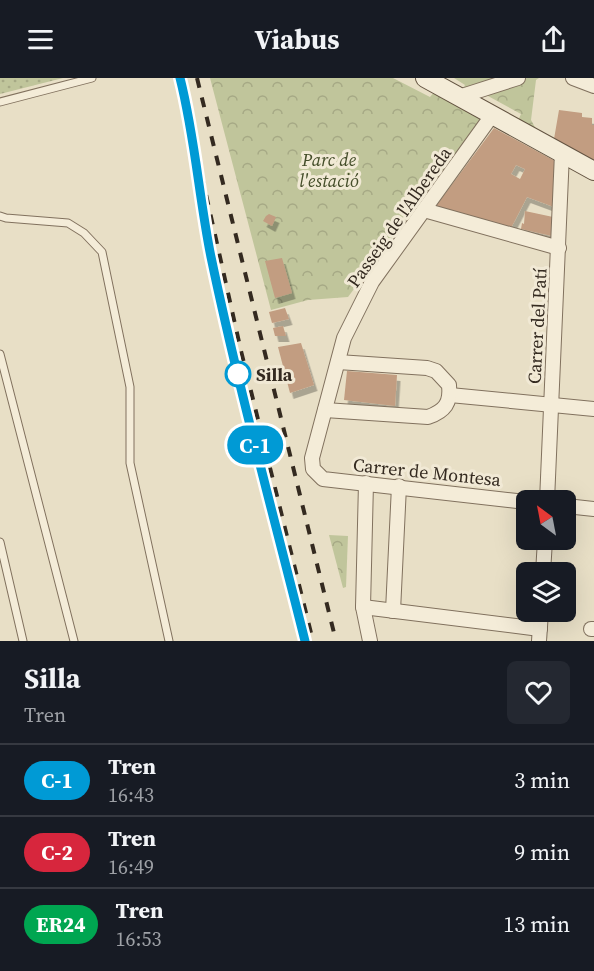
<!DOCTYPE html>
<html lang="es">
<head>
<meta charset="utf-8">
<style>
	:root { --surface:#171b24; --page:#242831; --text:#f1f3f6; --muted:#9ea1a6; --line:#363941 }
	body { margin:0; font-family:"Source Serif 4",serif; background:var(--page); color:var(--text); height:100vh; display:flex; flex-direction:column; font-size:22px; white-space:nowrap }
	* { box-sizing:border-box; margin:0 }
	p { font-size:20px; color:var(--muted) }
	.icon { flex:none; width:33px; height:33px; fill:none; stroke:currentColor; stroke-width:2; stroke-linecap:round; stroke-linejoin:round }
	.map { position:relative; height:563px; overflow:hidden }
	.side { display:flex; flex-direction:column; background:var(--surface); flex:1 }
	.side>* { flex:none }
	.badge { padding:0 12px; border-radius:20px; font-size:21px; line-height:39px }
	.needle { width:39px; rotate:328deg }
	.buttons { position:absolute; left:516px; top:412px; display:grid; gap:12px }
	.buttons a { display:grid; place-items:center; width:60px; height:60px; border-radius:9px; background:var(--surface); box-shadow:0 6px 24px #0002; font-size:30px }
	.map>.badge { position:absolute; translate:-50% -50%; box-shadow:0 0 0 3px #fff }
	.round { display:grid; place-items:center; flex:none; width:63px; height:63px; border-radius:9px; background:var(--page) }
	.overview { display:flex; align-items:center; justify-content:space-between; height:102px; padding:0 24px }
	h1 { font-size:28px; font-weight:700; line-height:45px }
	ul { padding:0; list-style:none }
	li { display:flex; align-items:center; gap:18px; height:72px; padding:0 24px; border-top:2px solid var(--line) }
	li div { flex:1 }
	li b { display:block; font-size:22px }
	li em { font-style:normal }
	li .badge { min-width:66px; font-weight:700; text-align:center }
	header { display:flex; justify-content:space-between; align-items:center; height:78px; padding:0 24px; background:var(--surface); font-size:27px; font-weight:700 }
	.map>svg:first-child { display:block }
	.grass { fill:url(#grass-dots) }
	.forest { fill:url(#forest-crowns) }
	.building { fill:#c29d81; fill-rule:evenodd; filter:url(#shadow) }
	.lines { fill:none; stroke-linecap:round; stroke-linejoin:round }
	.lane-casing { stroke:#81715e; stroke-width:9 }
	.street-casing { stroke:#81715e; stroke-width:16 }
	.secondary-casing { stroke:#635341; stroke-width:20 }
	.lane { stroke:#f4ecd8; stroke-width:7 }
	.street { stroke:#f4ecd8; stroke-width:14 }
	.secondary { stroke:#f4ecd8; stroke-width:18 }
	.rail { stroke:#342a20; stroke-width:4; stroke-dasharray:10 10; stroke-linecap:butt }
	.line-casing { stroke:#fff; stroke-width:14 }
	.line { stroke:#009ad5; stroke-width:9 }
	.stop-dot { fill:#fff; stroke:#009ad5; stroke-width:3 }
	.labels { text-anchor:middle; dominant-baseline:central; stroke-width:6; stroke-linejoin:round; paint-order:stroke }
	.park-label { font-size:18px; font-style:italic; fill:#444d29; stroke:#f1e9d5 }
	.street-label { font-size:18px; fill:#342a20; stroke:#f1e9d5 }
	.stop-label { font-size:18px; font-weight:bold; fill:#342a20; stroke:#f1e9d5; text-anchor:start }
</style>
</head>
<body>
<header><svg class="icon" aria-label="menu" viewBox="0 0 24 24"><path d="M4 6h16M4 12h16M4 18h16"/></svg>Viabus<svg class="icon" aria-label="share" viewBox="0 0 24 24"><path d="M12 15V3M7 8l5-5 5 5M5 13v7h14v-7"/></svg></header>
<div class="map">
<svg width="594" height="563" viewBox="0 0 594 563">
	<defs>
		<pattern id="grass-dots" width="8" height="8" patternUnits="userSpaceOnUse" patternTransform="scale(1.5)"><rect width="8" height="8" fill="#c0c59b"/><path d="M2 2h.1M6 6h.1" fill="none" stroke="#a6a985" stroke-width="1.8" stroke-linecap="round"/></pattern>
		<pattern id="forest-crowns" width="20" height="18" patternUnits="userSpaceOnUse" patternTransform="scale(1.5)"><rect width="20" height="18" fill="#c0c59b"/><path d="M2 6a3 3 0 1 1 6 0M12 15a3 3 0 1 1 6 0" fill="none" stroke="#a6a985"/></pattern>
		<filter id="shadow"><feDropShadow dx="3.5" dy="6" stdDeviation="0" flood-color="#0004"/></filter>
	</defs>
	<rect width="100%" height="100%" fill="#e8dfc6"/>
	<!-- grass -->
	<path class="grass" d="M0 0H63L0 16Z"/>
	<!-- forest -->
	<g class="forest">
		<path d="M210 0H393L430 19 436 12 476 34 480 43 348 219 308 222 271 232Z"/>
		<path d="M454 0H539L536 2 531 42 536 51 517 45 521 36 477 12 460 15 465 7Z"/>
		<path d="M329 457 348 458 346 509 343 510Z"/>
	</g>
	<!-- building -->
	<g class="building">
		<path d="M559 32 582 35V39L592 40V47H594V83L554 61Z"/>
		<path d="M494 50 555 83 554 129 527 119 511 150 433 132ZM516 87 525 91 520 101 511 96Z"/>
		<path d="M525 133 553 139 552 158 521 151 522 145 524 146Z"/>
		<path d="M269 136 276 139 272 148 263 143 266 138Z"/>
		<path d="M282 180 292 215 275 220 265 183Z"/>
		<path d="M285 230 289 241 272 245 269 234Z"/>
		<path d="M283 248 286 258H275L273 250Z"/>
		<path d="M301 265 314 307 290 315 278 269Z"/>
		<path d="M347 293 397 297 395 328 344 322Z"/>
	</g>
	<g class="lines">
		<defs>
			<g id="lane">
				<path d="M0 24 92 0"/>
				<path d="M0 138 6 140 68 145 84 155 102 174 130 309V385L169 563"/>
				<path d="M0 276 74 563"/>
				<path d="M0 464 23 563"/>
			</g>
			<g id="street">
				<path d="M573 0 594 8"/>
				<path d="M465 17 518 0"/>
				<path d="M493 36 372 204 344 260 312 380 313 391 323 401 526 424"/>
				<path d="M424 132 559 170"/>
				<path d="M450 317 594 331"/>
				<path d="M325 332 428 339C445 333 451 325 449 307L436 293 427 290 338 284"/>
				<path d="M366 405 363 529 370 563"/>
				<path d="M547 423 562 75"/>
				<path d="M566 428 594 431"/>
				<path d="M543 495 545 462"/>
				<path d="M363 529 540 551"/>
				<path d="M393 533 399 408"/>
				<path d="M591 551H594"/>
				<path d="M539 563 541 534"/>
			</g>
			<path id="secondary" d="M425 0 594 93"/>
		</defs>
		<!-- lane casing -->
		<use href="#lane" class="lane-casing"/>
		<!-- street casing -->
		<use href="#street" class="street-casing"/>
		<!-- secondary casing -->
		<use href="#secondary" class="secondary-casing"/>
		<!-- lane -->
		<use href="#lane" class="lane"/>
		<!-- street -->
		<use href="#street" class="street"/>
		<!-- secondary -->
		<use href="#secondary" class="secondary"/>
		<!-- rail -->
		<g class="rail">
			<path d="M180 0 241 273 313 563"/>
			<path d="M197 0 336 563"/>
		</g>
	</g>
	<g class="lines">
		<defs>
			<path id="line" d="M180 0C195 59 199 120 211 179 238 308 273 435 305 563"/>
		</defs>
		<!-- line casing -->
		<use href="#line" class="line-casing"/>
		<!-- line -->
		<use href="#line" class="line"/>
	</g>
	<!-- markers -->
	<circle class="stop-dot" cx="238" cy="296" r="12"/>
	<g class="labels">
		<!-- park labels -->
		<g class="park-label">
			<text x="329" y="81">Parc de<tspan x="329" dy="21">l'estació</tspan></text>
		</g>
		<!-- street labels -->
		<g class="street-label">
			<text transform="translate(399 139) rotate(-55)">Passeig de l'Albereda</text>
			<text transform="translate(537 248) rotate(-87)">Carrer del Patí</text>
			<text transform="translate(427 394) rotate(6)">Carrer de Montesa</text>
		</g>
		<!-- stop labels -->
		<g class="stop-label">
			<text x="256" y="296">Silla</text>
		</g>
	</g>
</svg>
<div class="buttons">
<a><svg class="needle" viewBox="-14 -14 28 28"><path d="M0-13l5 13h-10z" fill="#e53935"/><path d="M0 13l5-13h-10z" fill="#9ea1a6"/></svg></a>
<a><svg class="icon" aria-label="layers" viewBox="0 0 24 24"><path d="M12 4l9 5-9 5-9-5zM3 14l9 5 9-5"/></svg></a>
</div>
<b class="badge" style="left:255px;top:367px;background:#009ad5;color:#fff">C-1</b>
</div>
<section class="side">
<div class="overview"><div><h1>Silla</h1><p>Tren</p></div><a class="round"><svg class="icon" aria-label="heart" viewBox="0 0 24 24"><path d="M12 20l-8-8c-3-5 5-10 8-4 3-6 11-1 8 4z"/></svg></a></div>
<ul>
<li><span class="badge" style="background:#009ad5;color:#fff">C-1</span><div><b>Tren</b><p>16:43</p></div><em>3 min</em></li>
<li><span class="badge" style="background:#d7263d;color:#fff">C-2</span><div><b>Tren</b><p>16:49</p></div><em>9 min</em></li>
<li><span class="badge" style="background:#00a651;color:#fff">ER24</span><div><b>Tren</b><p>16:53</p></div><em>13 min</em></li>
</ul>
</section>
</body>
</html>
